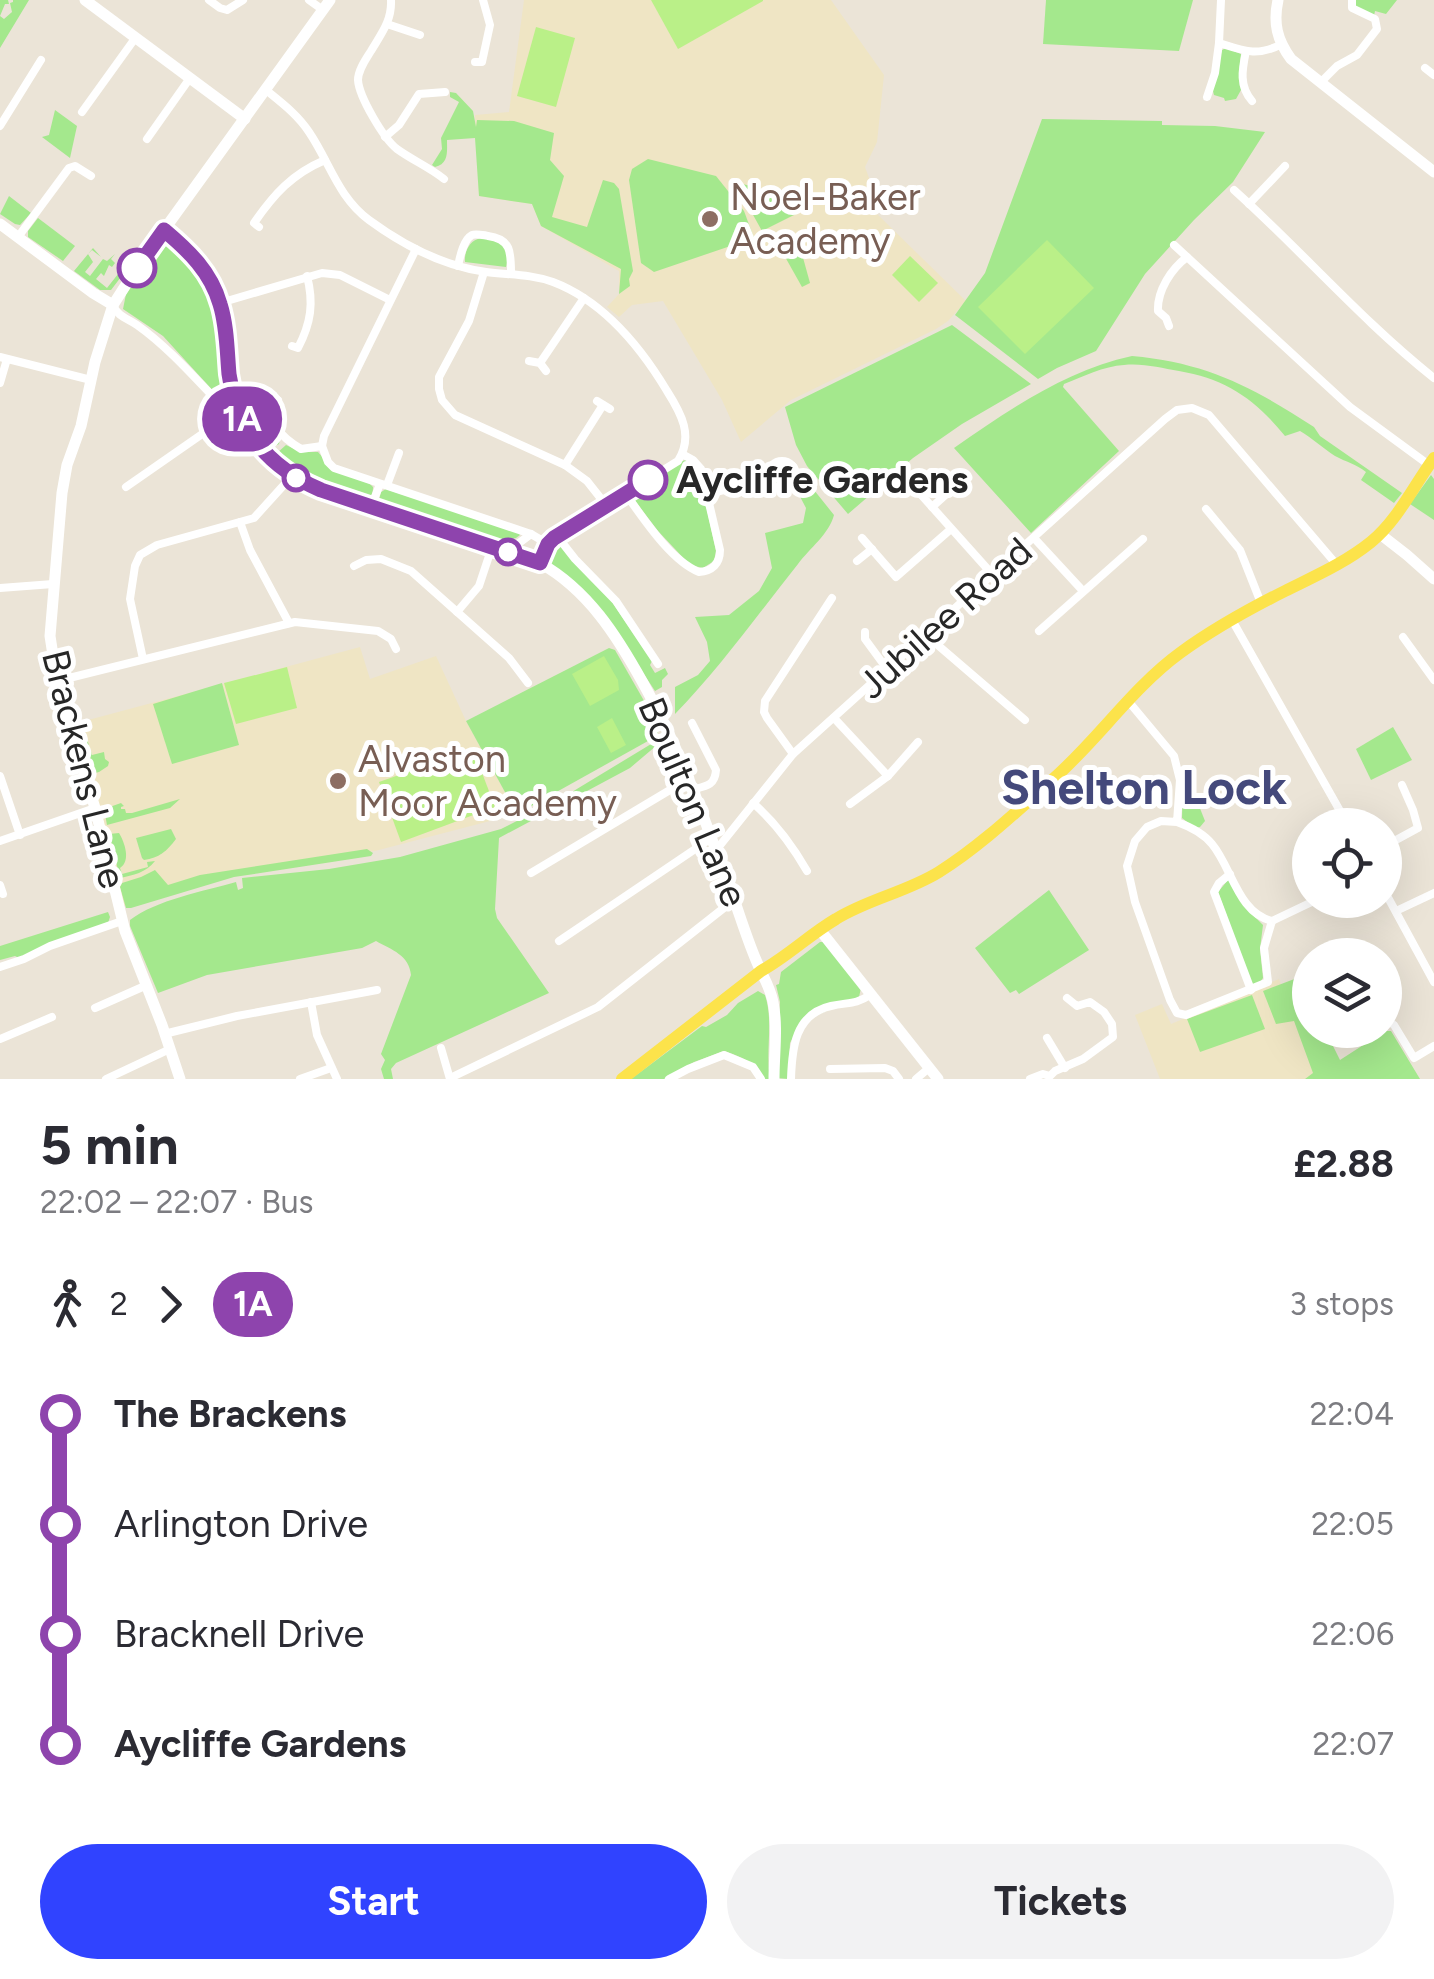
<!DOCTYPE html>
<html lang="en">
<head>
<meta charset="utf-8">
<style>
	:root { --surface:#fff; --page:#f2f2f3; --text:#2b2b33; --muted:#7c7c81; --accent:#3043ff }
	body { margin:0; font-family:Figtree,sans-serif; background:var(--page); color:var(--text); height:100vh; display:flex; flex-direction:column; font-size:38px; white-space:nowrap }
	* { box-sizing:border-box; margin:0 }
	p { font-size:32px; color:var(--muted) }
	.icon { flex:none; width:55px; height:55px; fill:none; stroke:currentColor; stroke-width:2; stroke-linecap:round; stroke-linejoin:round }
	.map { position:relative; height:1079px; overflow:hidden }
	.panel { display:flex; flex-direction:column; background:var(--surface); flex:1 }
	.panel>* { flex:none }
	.badge { padding:0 20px; border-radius:32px; font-size:35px; line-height:65px }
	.tools { position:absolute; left:1292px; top:808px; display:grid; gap:20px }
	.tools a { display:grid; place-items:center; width:110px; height:110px; border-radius:50%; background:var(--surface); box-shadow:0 10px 40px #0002; font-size:50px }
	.map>.badge { position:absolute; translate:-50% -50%; box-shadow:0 0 0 5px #fff }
	.legs { display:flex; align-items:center; gap:15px; height:110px; padding:0 40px; font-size:32px }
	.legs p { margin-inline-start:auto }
	.headline { display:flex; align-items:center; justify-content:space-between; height:170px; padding:0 40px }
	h1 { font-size:55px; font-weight:700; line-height:75px }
	.button { display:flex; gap:20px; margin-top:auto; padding:20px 40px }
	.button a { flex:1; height:115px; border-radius:60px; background:var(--accent); color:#fff; font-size:40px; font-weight:700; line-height:115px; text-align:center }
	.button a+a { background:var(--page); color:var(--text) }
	ul { padding:0 40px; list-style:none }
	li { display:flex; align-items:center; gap:35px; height:110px; font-size:38px }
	li i { display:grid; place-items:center; width:15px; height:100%; margin:0 12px; background:currentColor }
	li i::after { content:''; width:25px; height:25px; margin:-12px; border:8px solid; border-radius:50%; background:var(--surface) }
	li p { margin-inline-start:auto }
	li:first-child i { background:linear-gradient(#0000 50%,currentColor 0) }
	li:last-child i { background:linear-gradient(currentColor 50%,#0000 0) }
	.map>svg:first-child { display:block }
	.education { fill:#efe5c4 }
	.green { fill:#a4e88d }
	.pitch { fill:#baf088 }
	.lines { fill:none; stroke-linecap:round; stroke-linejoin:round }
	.street { stroke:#fff; stroke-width:8 }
	.secondary { stroke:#fff; stroke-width:11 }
	.primary { stroke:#fce34b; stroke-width:12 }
	.line-1-casing { stroke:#fff; stroke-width:22 }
	.line-1 { stroke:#8e44ad; stroke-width:15 }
	.education-dot { fill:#8d6e63; stroke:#fff; stroke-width:4 }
	.stop-1-dot { fill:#fff; stroke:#8e44ad; stroke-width:5 }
	.labels { text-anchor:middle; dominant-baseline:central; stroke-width:10; stroke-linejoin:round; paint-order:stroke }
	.education-label { font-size:38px; fill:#785e54; stroke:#fff; text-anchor:start }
	.stop-label { font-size:38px; font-weight:bold; fill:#272727; stroke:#fff; text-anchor:start }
	.street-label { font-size:38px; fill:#272727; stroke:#fff }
	.district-label { font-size:48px; font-weight:bold; fill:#44497b; stroke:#fff }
</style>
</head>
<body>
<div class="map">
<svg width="1434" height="1079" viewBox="0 0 1434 1079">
	<rect width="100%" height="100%" fill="#ebe4d7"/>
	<!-- education -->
	<g class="education">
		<path d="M524 0H831L884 75 877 142 865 167 869 178 881 192 875 212 966 301 948 321 936 329 791 400 741 442 722 400 663 301 632 305 619 317 607 307 619 294V271L541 226 532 204 479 196 475 115 509 112Z"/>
		<path d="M360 647 370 679 436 656 466 721 517 814 375 851 199 880 122 907 77 723Z"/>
		<path d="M1279 979 1316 1079H1160L1135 1015 1162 1004 1171 1024Z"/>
	</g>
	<!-- green -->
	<g class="green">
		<path d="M0 0H8L9 4H5L0 16 4 19 12 12 10 3 13 2V0H29L0 48Z"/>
		<path d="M1046 0H1193L1179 51 1043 44Z"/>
		<path d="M1354 0H1397L1386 14 1375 11 1374 16 1356 8Z"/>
		<path d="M1226 48 1241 54 1239 75 1241 90 1236 99 1225 101 1224 98 1214 95 1212 87 1222 50Z"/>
		<path d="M450 92 456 93 473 111 476 127 477 120 514 121 554 133 550 160 564 176 552 217 587 227 603 180 614 183 619 189 633 271 629 279 630 286 619 294 621 269 541 226 532 204 479 196 475 138 447 140C447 151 449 164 435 167L432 165 442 149 441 138 459 102 450 97Z"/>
		<path d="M55 110 77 126 70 158 42 137 49 135Z"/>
		<path d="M1042 119 1162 121V125L1215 126 1265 132 1233 182 1194 220 1145 274 1096 351 1057 368 1038 379 955 315 985 273Z"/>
		<path d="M648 159 716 176 744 211 754 238 654 272 641 263 629 180 632 169Z"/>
		<path d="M729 180 792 198 800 212 762 231 747 204Z"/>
		<path d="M9 196 31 213 20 225 15 224 0 214Z"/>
		<path d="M38 218 75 246 63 261 28 237V231Z"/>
		<path d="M481 238C500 241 512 245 506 267L465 262C464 251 470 240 481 238Z"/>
		<path d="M161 242 175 243C219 289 218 313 224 374 225 384 228 395 227 406L163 336 123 309 126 294Z"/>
		<path d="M93 248 101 257 92 250 88 254 93 262 85 272 90 276 103 259 107 261 115 254 111 259 115 263 112 267 109 265 104 276 101 273 96 279 107 288 122 269H124V273L111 290H100L74 271Z"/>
		<path d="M798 251 802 254 810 283 802 287 784 255Z"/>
		<path d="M952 325 1031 384 962 424 913 458 848 514 807 466 796 445 785 407Z"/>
		<path d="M1132 356C1208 363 1252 387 1314 427L1320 436 1402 493 1394 503 1361 480 1366 472C1356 464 1346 462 1335 456 1323 448 1312 438 1300 431L1285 436C1255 399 1226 379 1179 371 1161 368 1143 363 1124 365 1104 366 1082 377 1064 384L1063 387 1119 451 1031 533 954 448C1009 410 1066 370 1132 356Z"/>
		<path d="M242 386 261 399 260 404 269 409C271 421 282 433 279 444L270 449C252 432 244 412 238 388Z"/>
		<path d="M286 445 301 452H318L324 459 370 484 373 487C373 495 371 499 362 500L301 476 276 458 277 453Z"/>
		<path d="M687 460 698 469 716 551 714 561 703 568 690 565 658 531 633 498 636 491 682 461Z"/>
		<circle cx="782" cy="475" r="12"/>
		<path d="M802 475 834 515C829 534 810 548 798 564 758 614 720 668 675 714V687L698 675 710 661 707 642 695 617 729 615 759 591 772 568 765 533 803 523 806 508 796 489Z"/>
		<path d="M1431 475 1434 479V520L1410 504Z"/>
		<path d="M386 489 518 532 520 535 516 538 494 543 381 507 379 500 381 492Z"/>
		<path d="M554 544H558L606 593 652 661 650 665 655 673 665 668 668 674 662 680V687L655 691 613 627 549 563 548 557Z"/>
		<path d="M609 648 615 650 659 727 657 736 517 814 466 721Z"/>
		<path d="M222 683 239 745 172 764 153 704Z"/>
		<path d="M83 726 92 755 104 752 105 759 109 762 108 766 99 772 88 775 73 728Z"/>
		<path d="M1393 727 1412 760 1371 780 1356 749Z"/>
		<path d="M661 738 663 740 630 768 499 838 495 909 497 918 549 993 396 1063 391 1069 393 1079H384L381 1069 385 1060 381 1054 411 975C409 955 392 950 376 941L362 948 207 975 158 993 130 926V920C156 900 204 891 236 882L238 890 243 888 242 878 329 869 400 857 501 829 562 798Z"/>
		<path d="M1186 773 1205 821 1200 827 1195 828 1182 818 1183 776Z"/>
		<path d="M180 799 170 808 107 825 104 809 121 803 124 806 121 807V809H125L126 813H132Z"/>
		<path d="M171 829 176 839C167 851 159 858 144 860L142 858 136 838Z"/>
		<path d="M119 833C125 843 131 861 120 868L122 874 148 867 147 862 155 861C146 873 133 875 120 878L109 834Z"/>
		<path d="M367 849 373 853 371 856 234 877 131 908H126L120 887 122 883 141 877 155 870 168 885 200 875Z"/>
		<path d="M1228 880 1232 882 1248 910 1263 925 1260 949 1263 978 1260 982 1252 985 1218 892Z"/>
		<path d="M1049 890 1089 950 1019 994 1016 990 1010 993 975 948Z"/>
		<path d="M108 912 110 917 108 923 19 958 15 956 0 960V946Z"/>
		<path d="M820 942H826L861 988 859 997 801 1022 790 1043 788 1079 777 1078 780 1002 776 985 779 984 781 972Z"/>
		<path d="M1305 975 1310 992V1030H1325L1340 1060 1385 1031H1391L1420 1079H1305L1313 1073 1294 1021 1276 1024 1263 991Z"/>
		<path d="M758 991 765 995C774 1022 765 1051 770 1079H764C758 1063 739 1056 724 1051L694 1062 664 1079H631L702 1026 706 1027 727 1015 738 1003Z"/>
		<path d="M1252 995 1265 1029 1200 1052 1187 1019Z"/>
	</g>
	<!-- pitch -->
	<g class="pitch">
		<path d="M651 0H763V1L678 49Z"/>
		<path d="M536 27 575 38 556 107 517 96Z"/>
		<path d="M1047 240 1094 288 1025 354 978 307Z"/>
		<path d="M910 256 938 283 919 302 892 275Z"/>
		<path d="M604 656 618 680 619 690 590 706 572 674Z"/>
		<path d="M287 667 297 708 236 724 224 683Z"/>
		<path d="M612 718 626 745 611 753 597 727Z"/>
		<path d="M473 749 495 807 401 842 379 782Z"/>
	</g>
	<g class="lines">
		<!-- street -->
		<g class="street">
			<path d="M209 0 220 8 227 10 243 0"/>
			<path d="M309 0 323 10"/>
			<path d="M391 0C392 21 381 34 371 51 366 59 358 70 358 80 359 97 384 139 397 149 412 160 429 167 444 179"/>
			<path d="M387 24 420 35"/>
			<path d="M1219 43 1221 0"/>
			<path d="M1246 51C1242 70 1239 86 1252 101"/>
			<path d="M475 62H482L490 25 483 0"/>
			<path d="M1425 68 1434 75"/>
			<path d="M1321 82 1337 66 1357 55 1377 29 1375 19 1352 8V0"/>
			<path d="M266 90C282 103 298 115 309 132 330 163 338 197 369 220 403 245 443 266 486 272 509 275 531 274 553 282 603 301 640 346 667 391 681 413 694 436 678 461L557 536 548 544 540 563"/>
			<path d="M1207 97 1215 73 1219 43C1244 51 1257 57 1282 44"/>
			<path d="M82 112 136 37"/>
			<path d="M0 126 41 60"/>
			<path d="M385 137 399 125 419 94 445 92"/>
			<path d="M147 139 190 78"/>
			<path d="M1234 190C1302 251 1362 321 1434 378"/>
			<path d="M1249 204 1285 166"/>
			<path d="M259 227 254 223C274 194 292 174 325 160"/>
			<path d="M18 237 69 168 75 166 91 176"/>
			<path d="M1174 245 1350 407 1429 465"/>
			<path d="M458 266C460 257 463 240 472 235 475 234 485 235 488 236 511 239 511 252 511 273"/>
			<path d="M484 272 469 321 439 377V389L442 400 455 415 565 465 587 481 606 505"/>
			<path d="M220 303 322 273 340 275 390 300"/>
			<path d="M113 305C118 317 127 318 137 325 168 347 194 377 220 404"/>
			<path d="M1169 326 1166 318 1158 311C1157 291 1171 269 1187 257"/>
			<path d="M292 346 298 348C311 323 314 303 307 276"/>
			<path d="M0 357 91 380"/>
			<path d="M529 361 540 363 546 371"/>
			<path d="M540 363 584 298"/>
			<path d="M0 383 7 359"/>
			<path d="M278 400C266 423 281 437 301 449L322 446 328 462 334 468 531 534 548 544"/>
			<path d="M597 401 610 409"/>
			<path d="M322 446 324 436 416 249"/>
			<circle cx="782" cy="475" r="14"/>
			<path d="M565 465 603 405"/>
			<path d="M387 485 399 453"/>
			<path d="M126 487 218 423 238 412"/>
			<path d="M916 489 992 574"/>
			<path d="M625 493C643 518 671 561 699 572 712 571 720 564 720 550L701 469 693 460 682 454"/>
			<path d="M708 494 768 479"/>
			<path d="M371 507 380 484"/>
			<path d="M932 507 951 490"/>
			<path d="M1206 509 1240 550 1261 603"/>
			<path d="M240 522 250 550 289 623"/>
			<path d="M557 536 575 559 616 601 658 664"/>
			<path d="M862 538 896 577 951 529"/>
			<path d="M1034 538 1083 591"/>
			<path d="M501 550 519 543 531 534"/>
			<path d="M857 561 872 549"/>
			<path d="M354 566 366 560 381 559 411 571 509 658 528 683"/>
			<path d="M0 588 53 584"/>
			<path d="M457 612 479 586 492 547"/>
			<path d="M1232 620 1348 825"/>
			<path d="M1039 631 1143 539"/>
			<path d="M865 632V639L887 669"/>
			<path d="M926 635 1025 720"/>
			<path d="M1403 637 1434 680"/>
			<path d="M143 659 130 599 135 566 140 555 157 545 254 518 292 476"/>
			<path d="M57 681 295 622 378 631 391 639 396 649"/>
			<path d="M1129 702 1174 756 1180 780 1177 822C1191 827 1203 833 1212 844 1232 868 1238 913 1272 921L1264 948 1268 982 1186 1015 1177 1013 1170 1000 1135 902 1127 866 1135 841 1147 827 1161 821 1177 822"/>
			<path d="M834 718 888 776"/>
			<path d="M692 723 716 770C715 785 707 786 694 789"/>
			<path d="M793 754 767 718 764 712 765 701 832 598"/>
			<path d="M0 776 20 835"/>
			<path d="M753 803C776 823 792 845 807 871"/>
			<path d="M850 804 888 776 918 742"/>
			<path d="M0 841 95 808"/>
			<path d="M1385 846 1418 828 1413 810 1402 785"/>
			<path d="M717 849 793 754 1165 419 1177 410 1192 408 1209 415 1337 565"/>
			<path d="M1299 863 1310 858"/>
			<path d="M531 873 690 778"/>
			<path d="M1230 874 1219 883 1214 892 1251 990"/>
			<path d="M0 885 3 894"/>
			<path d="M1385 892 1434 982"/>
			<path d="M1396 911 1434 893"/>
			<path d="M1272 921 1316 900"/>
			<path d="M559 941 713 837"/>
			<path d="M0 967 24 959 50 946 122 921"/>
			<path d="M311 1002 317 1035 337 1079"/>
			<path d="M95 1008 147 985"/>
			<path d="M1385 1019 1394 1025 1414 1058 1434 1046"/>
			<path d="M164 1034 237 1016 377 990"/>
			<path d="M1047 1038 1065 1068"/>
			<path d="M0 1039 52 1017"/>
			<path d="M441 1048 450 1079"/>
			<path d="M830 1069 885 1068 893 1071 899 1079"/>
			<path d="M450 1078 598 1007 734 900"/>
			<path d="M106 1079 170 1049"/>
			<path d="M300 1079 331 1068"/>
			<path d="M669 1079 688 1069 724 1055 753 1067 761 1079"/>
			<path d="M791 1079C792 1048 795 1014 831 1006 848 1002 855 1005 870 995"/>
			<path d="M916 1079 929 1068"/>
			<path d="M1030 1079 1043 1074 1050 1076 1055 1071 1083 1059 1113 1037 1112 1024 1104 1012 1090 1002 1077 1006 1067 998"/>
		</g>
		<!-- secondary -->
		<g class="secondary">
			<path d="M85 0 245 119"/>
			<path d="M1278 0C1273 23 1277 40 1291 59L1434 172"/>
			<path d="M0 224 93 293 113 305"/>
			<path d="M164 230C182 245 200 260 211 281 226 309 225 340 229 371 236 432 267 468 323 491L540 563C588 590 617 636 643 683 683 754 707 827 735 902 742 922 748 941 756 960 762 975 770 986 773 1002 778 1027 774 1054 774 1079"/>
			<path d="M1380 534 1407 555 1434 579"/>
			<path d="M820 930 938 1079"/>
			<path d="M180 1079 162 1025 125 931 95 808 57 681 50 636 62 493 67 465 81 426 95 362 113 305 138 266 330 0"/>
		</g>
		<!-- primary -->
		<path class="primary" d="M622 1079 761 971C788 956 809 935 836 919 868 899 907 892 939 872 979 847 1016 812 1051 781 1097 741 1132 688 1180 653 1213 629 1249 609 1285 591 1315 576 1345 563 1371 542 1398 520 1414 485 1434 458"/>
	</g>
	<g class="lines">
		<defs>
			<path id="line-1" d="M137 268 164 230C189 251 211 272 220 304 227 326 227 351 229 374 237 430 269 468 321 490L540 563 548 544 554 538 648 480"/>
		</defs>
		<!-- line-1 casing -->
		<use href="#line-1" class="line-1-casing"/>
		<!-- line-1 -->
		<use href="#line-1" class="line-1"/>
	</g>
	<!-- markers -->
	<g class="education-dot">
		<circle cx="710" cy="219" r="10"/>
		<circle cx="338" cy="781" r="10"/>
	</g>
	<g class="stop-1-dot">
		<circle cx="137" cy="268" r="18"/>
		<circle cx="296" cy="478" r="12"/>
		<circle cx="648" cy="480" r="18"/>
		<circle cx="508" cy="552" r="12"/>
	</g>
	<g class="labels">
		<!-- education labels -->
		<g class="education-label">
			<text x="730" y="197">Noel-Baker<tspan x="730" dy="44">Academy</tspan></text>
			<text x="358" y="759">Alvaston<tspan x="358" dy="44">Moor Academy</tspan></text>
		</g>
		<!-- stop labels -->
		<g class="stop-label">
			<text x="676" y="480">Aycliffe Gardens</text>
		</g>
		<!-- street labels -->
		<g class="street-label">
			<text transform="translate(945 618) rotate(-42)">Jubilee Road</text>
			<text transform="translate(84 769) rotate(76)">Brackens Lane</text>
			<text transform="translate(693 802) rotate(67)">Boulton Lane</text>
		</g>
		<!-- district labels -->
		<g class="district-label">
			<text x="1144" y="787">Shelton Lock</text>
		</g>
	</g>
</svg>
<div class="tools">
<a><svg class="icon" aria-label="locate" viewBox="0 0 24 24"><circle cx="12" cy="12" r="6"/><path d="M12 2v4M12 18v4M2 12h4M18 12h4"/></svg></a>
<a><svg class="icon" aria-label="layers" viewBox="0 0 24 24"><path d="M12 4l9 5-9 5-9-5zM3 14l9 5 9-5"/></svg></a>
</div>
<b class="badge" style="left:242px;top:419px;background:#8e44ad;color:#fff">1A</b>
</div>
<section class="panel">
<div class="headline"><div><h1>5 min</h1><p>22:02 – 22:07 · Bus</p></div><b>£2.88</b></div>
<div class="legs"><svg class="icon" aria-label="walk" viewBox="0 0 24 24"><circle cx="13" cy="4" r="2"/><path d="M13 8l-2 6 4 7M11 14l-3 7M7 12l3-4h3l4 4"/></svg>2<svg class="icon" aria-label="forward" viewBox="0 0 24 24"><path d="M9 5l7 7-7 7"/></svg><b class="badge" style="background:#8e44ad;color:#fff">1A</b><p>3 stops</p></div>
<ul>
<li><i style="color:#8e44ad"></i><b>The Brackens</b><p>22:04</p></li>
<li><i style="color:#8e44ad"></i><span>Arlington Drive</span><p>22:05</p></li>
<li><i style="color:#8e44ad"></i><span>Bracknell Drive</span><p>22:06</p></li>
<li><i style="color:#8e44ad"></i><b>Aycliffe Gardens</b><p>22:07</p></li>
</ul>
<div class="button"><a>Start</a><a>Tickets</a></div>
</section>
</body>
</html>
